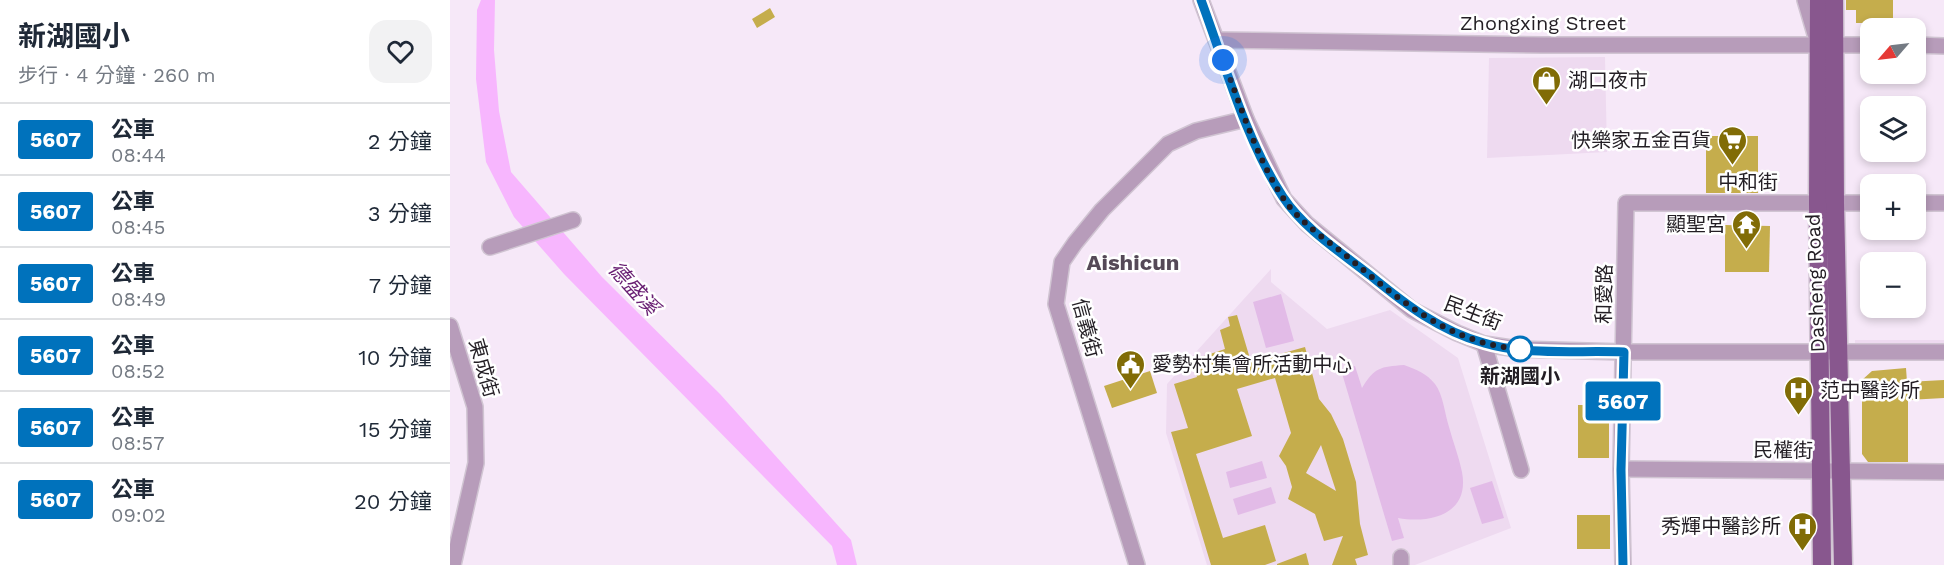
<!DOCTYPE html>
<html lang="zh-TW">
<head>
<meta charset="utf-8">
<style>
	:root { --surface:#fff; --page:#f2f2f3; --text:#1f2937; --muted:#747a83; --line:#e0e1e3 }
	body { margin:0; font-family:"Work Sans","Noto Sans TC",sans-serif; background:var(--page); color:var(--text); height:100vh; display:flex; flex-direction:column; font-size:22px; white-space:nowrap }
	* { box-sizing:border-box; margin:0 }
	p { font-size:20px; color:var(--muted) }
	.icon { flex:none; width:33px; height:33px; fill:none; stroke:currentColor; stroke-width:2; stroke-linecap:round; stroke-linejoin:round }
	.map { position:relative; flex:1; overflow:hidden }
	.details { display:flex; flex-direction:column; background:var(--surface); width:450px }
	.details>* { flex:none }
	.badge { padding:0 12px; border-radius:4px; font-size:21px; line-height:39px }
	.needle { width:39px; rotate:242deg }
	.controls { position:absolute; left:1410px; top:18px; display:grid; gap:12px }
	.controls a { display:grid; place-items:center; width:66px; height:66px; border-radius:12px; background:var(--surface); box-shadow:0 3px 9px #0003; font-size:30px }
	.you { position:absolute; width:30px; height:30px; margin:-15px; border:4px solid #fff; border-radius:50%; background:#1a73e8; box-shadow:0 0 0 9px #1a73e833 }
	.map>.badge { position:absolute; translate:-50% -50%; box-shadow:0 0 0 3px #fff }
	.round { display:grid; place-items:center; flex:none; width:63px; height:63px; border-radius:18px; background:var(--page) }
	.summary { display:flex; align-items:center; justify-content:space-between; height:102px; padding:0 18px }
	h1 { font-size:28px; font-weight:700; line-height:45px }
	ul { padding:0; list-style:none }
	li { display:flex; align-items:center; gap:18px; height:72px; padding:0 18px; border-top:2px solid var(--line) }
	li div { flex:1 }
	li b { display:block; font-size:22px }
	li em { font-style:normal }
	li .badge { min-width:66px; font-weight:700; text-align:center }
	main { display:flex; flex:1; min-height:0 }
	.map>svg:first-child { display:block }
	.built { fill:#eedaf0 }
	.green { fill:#e2bbe7 }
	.water { fill:#f7b6fe }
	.building { fill:#c5ad4c; fill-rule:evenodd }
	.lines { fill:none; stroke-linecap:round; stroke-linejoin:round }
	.minor-casing { stroke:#d0c4d2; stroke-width:18 }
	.major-casing { stroke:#d0c4d2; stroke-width:21 }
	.minor { stroke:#b79cba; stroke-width:15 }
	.major { stroke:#88578e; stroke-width:18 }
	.line-casing { stroke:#fff; stroke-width:14 }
	.line { stroke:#0072bc; stroke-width:9 }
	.walk { stroke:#231e24; stroke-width:6; stroke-dasharray:0 10.8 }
	.stop-dot { fill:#fff; stroke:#0072bc; stroke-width:3 }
	.labels { text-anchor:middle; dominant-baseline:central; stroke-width:5; stroke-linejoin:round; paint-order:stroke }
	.street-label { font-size:20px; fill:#231e24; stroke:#fff }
	.poi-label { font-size:20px; fill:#231e24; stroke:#fff; text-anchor:start }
	.stop-label { font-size:20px; font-weight:bold; fill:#231e24; stroke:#fff }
	.water-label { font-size:21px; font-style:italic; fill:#691f73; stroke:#fff }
	.quarter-label { font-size:22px; font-weight:bold; fill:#554957; stroke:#fff }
</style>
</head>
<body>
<main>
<section class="details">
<div class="summary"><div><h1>新湖國小</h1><p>步行 · 4 分鐘 · 260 m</p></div><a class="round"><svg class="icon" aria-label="heart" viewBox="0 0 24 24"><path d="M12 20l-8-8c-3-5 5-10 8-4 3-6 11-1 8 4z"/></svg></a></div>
<ul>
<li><span class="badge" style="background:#0072bc;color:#fff">5607</span><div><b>公車</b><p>08:44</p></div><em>2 分鐘</em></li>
<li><span class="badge" style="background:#0072bc;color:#fff">5607</span><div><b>公車</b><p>08:45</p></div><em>3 分鐘</em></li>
<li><span class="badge" style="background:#0072bc;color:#fff">5607</span><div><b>公車</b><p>08:49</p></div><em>7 分鐘</em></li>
<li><span class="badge" style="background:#0072bc;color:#fff">5607</span><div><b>公車</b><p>08:52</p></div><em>10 分鐘</em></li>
<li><span class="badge" style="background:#0072bc;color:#fff">5607</span><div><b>公車</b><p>08:57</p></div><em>15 分鐘</em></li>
<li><span class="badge" style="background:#0072bc;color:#fff">5607</span><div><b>公車</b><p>09:02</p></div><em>20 分鐘</em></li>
</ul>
</section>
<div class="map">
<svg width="1494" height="565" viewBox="0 0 1494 565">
	<rect width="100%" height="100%" fill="#f6e8f8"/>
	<!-- built -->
	<g class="built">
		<path d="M1155 57 1157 152 1037 158 1039 58Z"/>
		<path d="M821 269V282L877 329 940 310 1008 358 1061 528 965 565H757L716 433 717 384Z"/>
		<rect x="1405" y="340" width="89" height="20"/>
	</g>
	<!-- green -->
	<g class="green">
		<path d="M831 294 844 341 816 348 803 302Z"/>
		<path d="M954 365C967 370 976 373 985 384 993 394 995 415 999 427 1003 442 1009 457 1012 472 1020 514 981 524 948 518L954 538 942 541 891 370 905 366 912 388C925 367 930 367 954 365Z"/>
		<path d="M812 461 817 478 780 488 776 472Z"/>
		<path d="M1042 481 1054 518 1032 524 1020 488Z"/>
		<path d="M821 487 826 503 788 515 783 499Z"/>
	</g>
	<!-- water -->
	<path class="water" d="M31 0H45L44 50 49 111 61 172 152 277 270 394 401 540 407 565H387L382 546 114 274 64 217 36 162 26 79 27 10Z"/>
	<!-- building -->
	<g class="building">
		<path d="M1396 0H1443V23H1406V10H1396Z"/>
		<path d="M320 8 325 17 307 28 302 19Z"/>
		<rect x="1256" y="136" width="52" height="57"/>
		<path d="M1275 225 1320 226 1319 272H1275Z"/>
		<path d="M787 315 801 362 855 347 869 399 881 414 893 439 906 482 910 524 918 555 905 559 907 565H882L893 536 874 541 865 514 838 499 842 487 836 466 829 456 841 433 825 378 787 389 802 436 746 454 773 538 815 525 826 561 815 565H761L721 432 738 428 724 384 747 377 742 360 775 349 770 330 780 326 778 317ZM871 445 886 491 856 473Z"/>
		<path d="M1456 368 1457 382 1494 380V398L1458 400V462H1418L1412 454V380L1422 371Z"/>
		<path d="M700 371 707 393 662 408 654 386Z"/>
		<rect x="1128" y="405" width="31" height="53"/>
		<rect x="1127" y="515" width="33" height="34"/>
		<path d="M856 553 859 565H827V564Z"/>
	</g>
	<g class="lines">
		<defs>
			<g id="minor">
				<path d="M751 0 796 119 834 199 857 224 962 310 1007 333 1034 344 1068 349 1174 352H1494"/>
				<path d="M1355 0 1365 34"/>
				<path d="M766 40 1093 45H1420"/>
				<path d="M1466 45 1494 46"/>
				<path d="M1466 203H1494"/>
				<path d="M40 247 123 220"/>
				<path d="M0 326 25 407 26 463 3 565"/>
				<path d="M1034 344 1071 470"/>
				<path d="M1171 469 1494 472"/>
				<path d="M951 557V565"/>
				<path d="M687 565 606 304 612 262 625 243 652 210 718 144 746 131 796 119"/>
				<path d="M1173 565 1171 469 1176 203H1420"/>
			</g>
			<g id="major">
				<path d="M1369 0 1368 203 1372 565"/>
				<path d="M1384 0 1385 203 1393 565"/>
			</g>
		</defs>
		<!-- minor casing -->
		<use href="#minor" class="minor-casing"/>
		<!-- major casing -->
		<use href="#major" class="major-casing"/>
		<!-- minor -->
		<use href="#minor" class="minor"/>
		<!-- major -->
		<use href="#major" class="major"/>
	</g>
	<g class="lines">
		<defs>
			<path id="line" d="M751 0C774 62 797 143 833 197 854 229 892 253 921 276 955 304 990 331 1034 343 1077 356 1129 350 1174 352L1171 470 1173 565"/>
		</defs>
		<!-- line casing -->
		<use href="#line" class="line-casing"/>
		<!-- line -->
		<use href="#line" class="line"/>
		<!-- walk -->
		<path class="walk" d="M773 60C791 106 806 157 833 198 848 220 872 237 893 253 946 297 998 344 1070 349"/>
	</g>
	<!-- icons -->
	<defs>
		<symbol id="shop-pin" viewBox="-11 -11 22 30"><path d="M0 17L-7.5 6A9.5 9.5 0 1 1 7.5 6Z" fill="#816c06" stroke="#fff"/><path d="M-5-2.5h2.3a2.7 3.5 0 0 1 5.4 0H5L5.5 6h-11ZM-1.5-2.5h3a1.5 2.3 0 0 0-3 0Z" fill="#fff"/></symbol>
		<symbol id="supermarket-pin" viewBox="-11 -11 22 30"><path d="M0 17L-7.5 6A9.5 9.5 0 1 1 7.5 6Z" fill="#816c06" stroke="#fff"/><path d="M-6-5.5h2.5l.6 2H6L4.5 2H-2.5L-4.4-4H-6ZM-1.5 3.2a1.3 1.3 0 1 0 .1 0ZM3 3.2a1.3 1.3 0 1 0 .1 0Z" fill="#fff"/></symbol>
		<symbol id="temple-pin" viewBox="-11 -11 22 30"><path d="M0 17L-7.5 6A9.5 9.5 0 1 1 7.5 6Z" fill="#816c06" stroke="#fff"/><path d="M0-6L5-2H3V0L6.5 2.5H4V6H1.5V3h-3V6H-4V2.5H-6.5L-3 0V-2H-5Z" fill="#fff"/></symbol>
		<symbol id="civic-pin" viewBox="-11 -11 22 30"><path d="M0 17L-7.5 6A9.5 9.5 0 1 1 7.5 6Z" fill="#816c06" stroke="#fff"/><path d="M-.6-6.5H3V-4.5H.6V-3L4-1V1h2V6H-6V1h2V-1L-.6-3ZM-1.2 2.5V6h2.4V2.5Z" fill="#fff"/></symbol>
		<symbol id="hospital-pin" viewBox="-11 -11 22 30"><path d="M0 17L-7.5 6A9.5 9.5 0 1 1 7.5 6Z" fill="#816c06" stroke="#fff"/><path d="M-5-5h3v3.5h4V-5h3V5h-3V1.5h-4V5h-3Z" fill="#fff"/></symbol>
	</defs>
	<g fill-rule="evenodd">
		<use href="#shop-pin" x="1080" y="64" width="33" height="45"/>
		<use href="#supermarket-pin" x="1266" y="124" width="33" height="45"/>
		<use href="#temple-pin" x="1280" y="208" width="33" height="45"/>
		<use href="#civic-pin" x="664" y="348" width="33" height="45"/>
		<use href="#hospital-pin" x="1332" y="374" width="33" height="45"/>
		<use href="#hospital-pin" x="1336" y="510" width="33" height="45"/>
	</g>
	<!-- markers -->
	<circle class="stop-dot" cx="1070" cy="349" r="12"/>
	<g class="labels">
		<!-- street labels -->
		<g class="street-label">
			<text x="1093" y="23">Zhongxing Street</text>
			<text x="1298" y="182">中和街</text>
			<text transform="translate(1365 283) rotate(-92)">Dasheng Road</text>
			<text transform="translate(1154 294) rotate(-89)">和愛路</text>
			<text transform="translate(1023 313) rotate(21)">民生街</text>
			<text transform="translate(637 328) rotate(75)">信義街</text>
			<text transform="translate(34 368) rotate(74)">東成街</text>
			<text transform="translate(1333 450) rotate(1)">民權街</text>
		</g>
		<!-- poi labels -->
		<g class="poi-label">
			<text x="1118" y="80">湖口夜市</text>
			<text x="1261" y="140" text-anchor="end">快樂家五金百貨</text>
			<text x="1276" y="224" text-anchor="end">顯聖宮</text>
			<text x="702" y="364">愛勢村集會所活動中心</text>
			<text x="1370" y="390">范中醫診所</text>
			<text x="1331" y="526" text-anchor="end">秀輝中醫診所</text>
		</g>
		<!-- stop labels -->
		<g class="stop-label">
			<text x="1070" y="376">新湖國小</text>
		</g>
		<!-- water labels -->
		<g class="water-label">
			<text transform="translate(184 288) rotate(48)">德盛溪</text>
		</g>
		<!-- quarter labels -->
		<g class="quarter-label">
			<text x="683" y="262">Aishicun</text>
		</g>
	</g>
</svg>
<div class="controls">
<a><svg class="needle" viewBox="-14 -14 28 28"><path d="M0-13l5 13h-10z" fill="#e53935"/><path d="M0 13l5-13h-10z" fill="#747a83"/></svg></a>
<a><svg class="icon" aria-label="layers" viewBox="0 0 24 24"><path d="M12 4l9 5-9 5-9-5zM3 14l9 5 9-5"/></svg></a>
<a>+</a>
<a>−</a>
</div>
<div class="you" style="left:773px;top:60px"></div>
<b class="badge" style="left:1173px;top:401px;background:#0072bc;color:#fff">5607</b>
</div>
</main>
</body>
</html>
